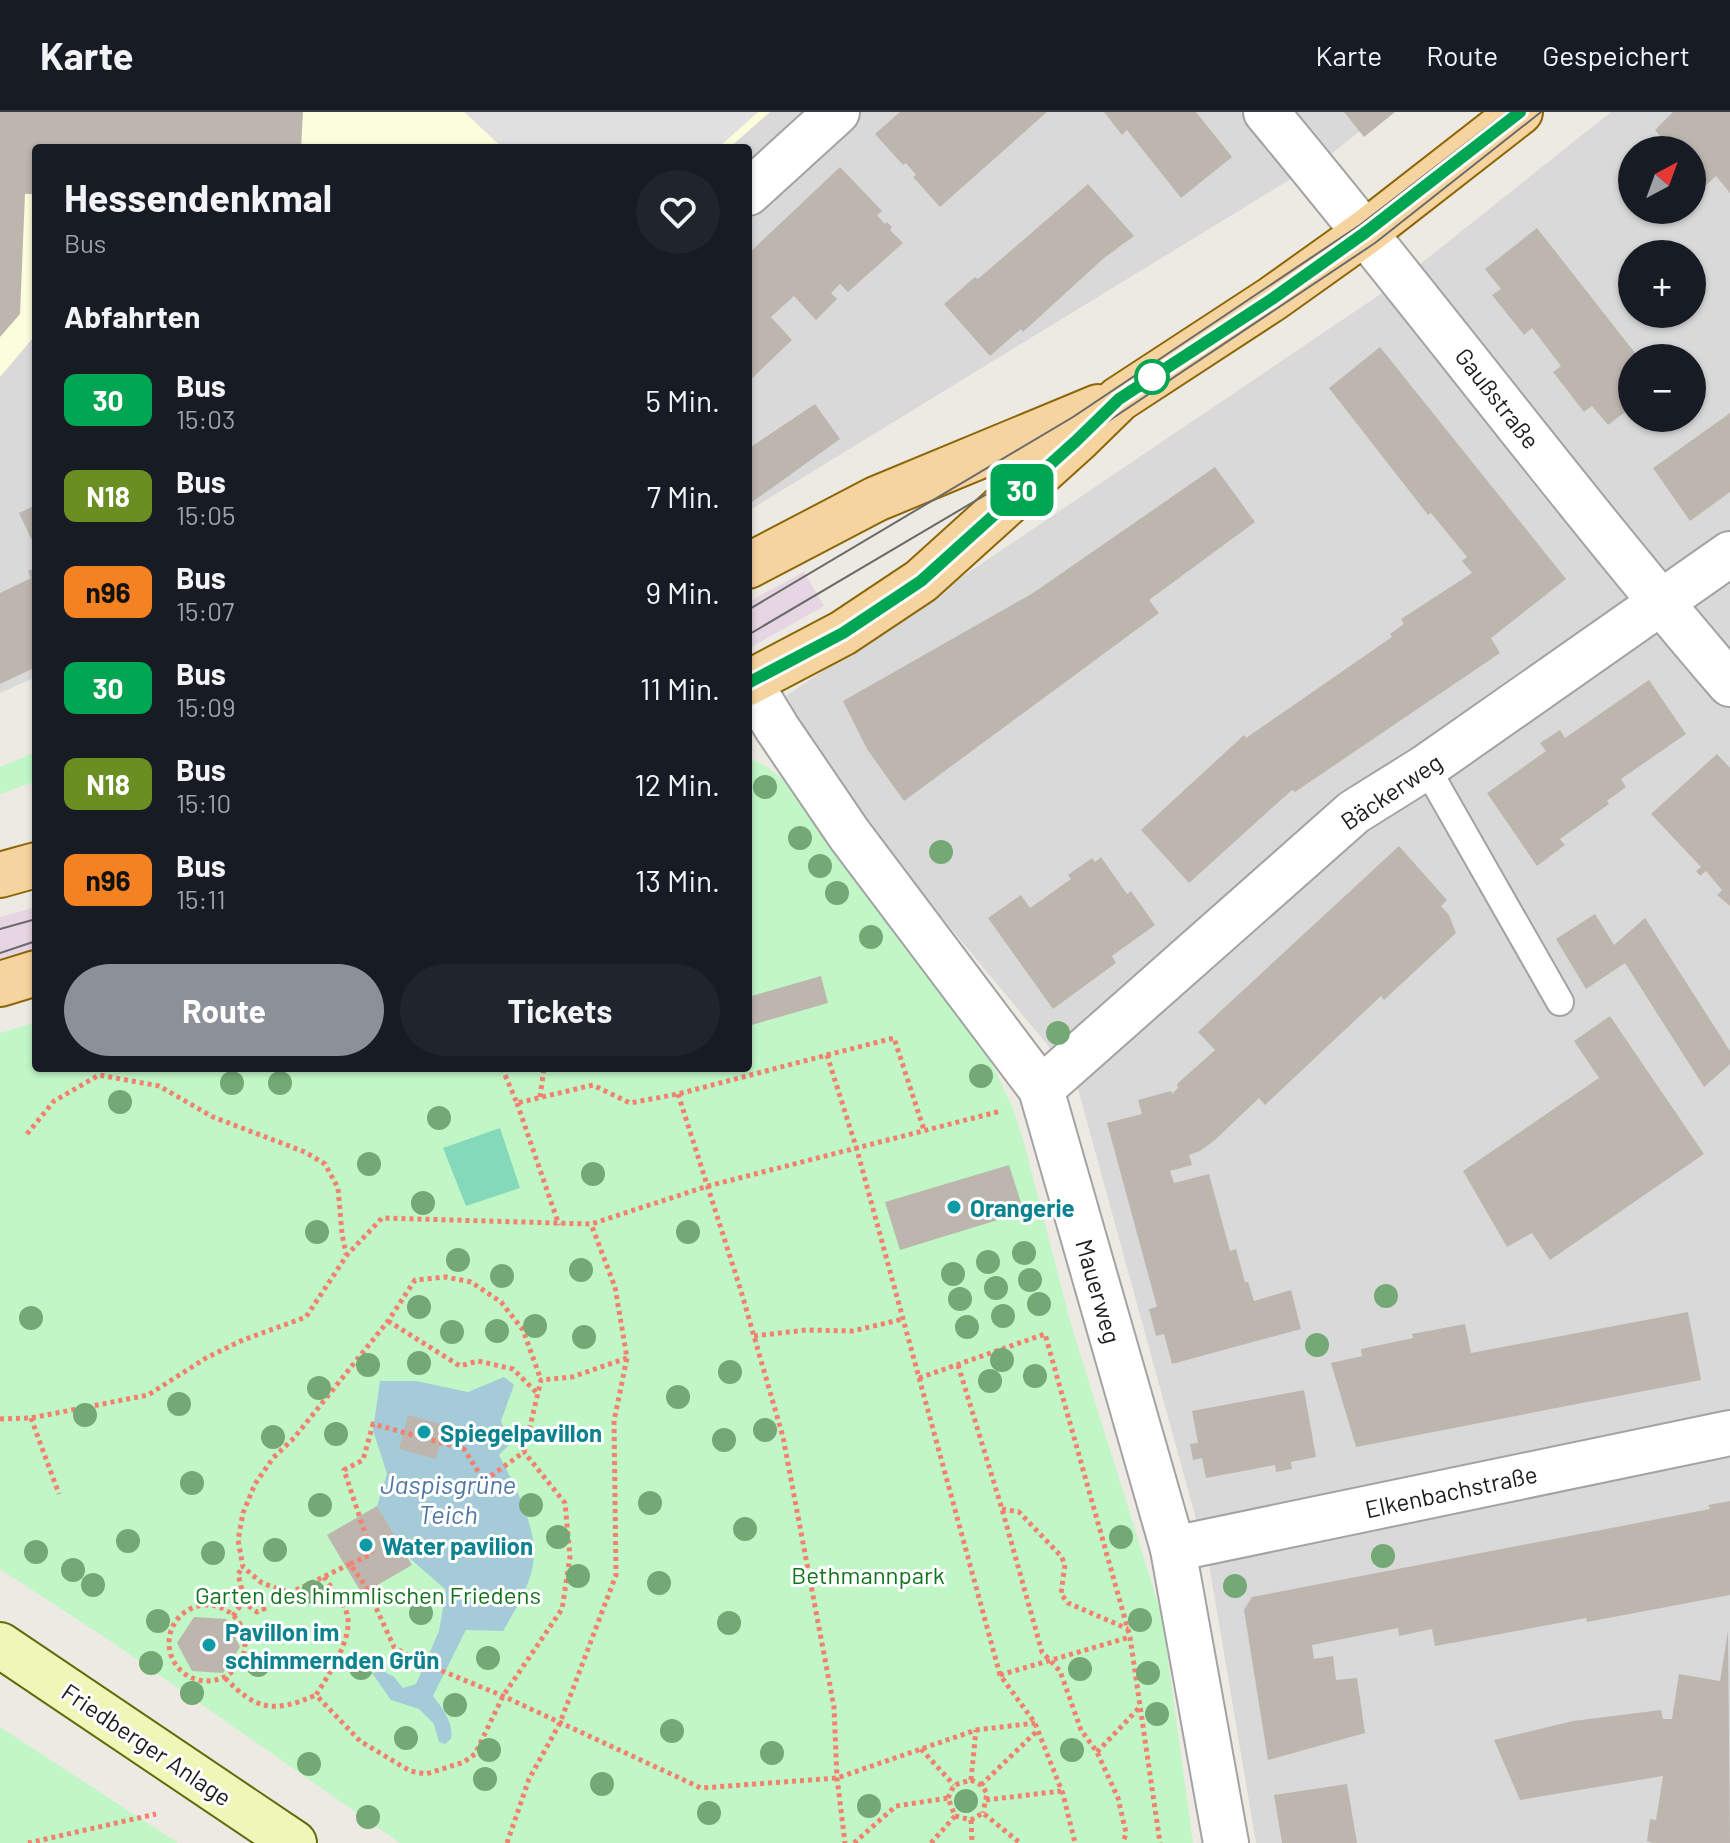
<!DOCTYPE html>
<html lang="de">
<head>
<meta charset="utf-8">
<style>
	:root { --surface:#171b24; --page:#20242c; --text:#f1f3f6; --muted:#9ea1a6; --line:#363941; --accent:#8c9099 }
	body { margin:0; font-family:Barlow,sans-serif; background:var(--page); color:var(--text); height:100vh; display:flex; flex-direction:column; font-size:30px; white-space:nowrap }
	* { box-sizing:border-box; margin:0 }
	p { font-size:26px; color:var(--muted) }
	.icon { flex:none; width:44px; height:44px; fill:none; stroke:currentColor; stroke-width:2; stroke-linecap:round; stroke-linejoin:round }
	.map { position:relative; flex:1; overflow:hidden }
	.sheet { position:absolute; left:32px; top:32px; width:720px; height:928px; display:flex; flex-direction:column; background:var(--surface); border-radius:8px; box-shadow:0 2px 6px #0004 }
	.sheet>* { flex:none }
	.badge { padding:0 16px; border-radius:12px; font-size:28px; line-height:52px }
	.needle { width:52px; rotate:41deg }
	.tools { position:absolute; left:1618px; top:24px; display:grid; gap:16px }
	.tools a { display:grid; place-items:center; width:88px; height:88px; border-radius:50%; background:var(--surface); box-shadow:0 2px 6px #0004; font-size:40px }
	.map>.badge { position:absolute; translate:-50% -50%; box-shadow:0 0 0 4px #fff }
	h2 { padding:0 32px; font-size:30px; line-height:72px }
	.round { display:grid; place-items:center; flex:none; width:84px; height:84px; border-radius:42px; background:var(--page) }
	.summary { display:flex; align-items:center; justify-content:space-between; height:136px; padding:0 32px }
	h1 { font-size:38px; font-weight:700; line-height:60px }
	.primary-button { display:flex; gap:16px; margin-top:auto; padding:16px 32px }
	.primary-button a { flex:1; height:92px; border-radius:48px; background:var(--accent); color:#fff; font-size:32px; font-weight:700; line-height:92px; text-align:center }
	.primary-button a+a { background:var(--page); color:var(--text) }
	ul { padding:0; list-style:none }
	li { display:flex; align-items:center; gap:24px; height:96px; padding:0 32px }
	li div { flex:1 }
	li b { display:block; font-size:30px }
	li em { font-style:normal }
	li .badge { min-width:88px; font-weight:700; text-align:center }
	header { display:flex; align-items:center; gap:48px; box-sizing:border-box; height:112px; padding:0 40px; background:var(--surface); border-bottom:2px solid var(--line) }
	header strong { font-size:38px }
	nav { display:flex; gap:44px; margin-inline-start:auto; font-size:28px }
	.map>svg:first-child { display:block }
	.residential { fill:#dad9d9; fill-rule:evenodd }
	.industrial { fill:#e6d5e2 }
	.education { fill:#fcfddc }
	.park { fill:#c1f6c7 }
	.pitch { fill:#84d9bb }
	.parking { fill:#e0e0e0 }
	.water { fill:#a5cbd9 }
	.building { fill:#bdb6af }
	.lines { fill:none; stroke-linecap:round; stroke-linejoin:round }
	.service-casing { stroke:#a3a3a3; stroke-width:30 }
	.minor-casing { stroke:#a3a3a3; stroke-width:48 }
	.secondary-casing { stroke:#5e6c0a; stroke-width:48 }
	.primary-casing { stroke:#8d6608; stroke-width:48 }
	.path { stroke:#f2816f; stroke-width:5; stroke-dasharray:4 4; stroke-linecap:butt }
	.service { stroke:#fff; stroke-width:26 }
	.minor { stroke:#fff; stroke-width:44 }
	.secondary { stroke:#f0f6b8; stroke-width:44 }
	.primary { stroke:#f6d49f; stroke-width:44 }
	.tram { stroke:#6a6a6a; stroke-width:2 }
	.tree { fill:#74a976 }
	.line-casing { stroke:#fff; stroke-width:18 }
	.line { stroke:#00a651; stroke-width:12 }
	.stop-dot { fill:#fff; stroke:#00a651; stroke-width:4 }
	.culture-dot { fill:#0f9aa8; stroke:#fff; stroke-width:3 }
	.labels { text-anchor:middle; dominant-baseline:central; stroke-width:6; stroke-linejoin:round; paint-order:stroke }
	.street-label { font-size:24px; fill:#1c1c1c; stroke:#fff }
	.culture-label { font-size:24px; font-weight:bold; fill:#0d838f; stroke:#fff; text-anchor:start }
	.park-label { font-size:24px; fill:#11741d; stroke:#fff }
	.water-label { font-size:26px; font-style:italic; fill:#4f77a6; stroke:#fff }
</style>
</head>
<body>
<header>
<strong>Karte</strong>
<nav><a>Karte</a><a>Route</a><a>Gespeichert</a></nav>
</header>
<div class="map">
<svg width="1730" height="1731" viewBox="0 0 1730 1731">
	<rect width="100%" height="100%" fill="#edeae3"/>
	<!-- residential -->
	<g class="residential">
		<path d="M0 0H1384L1330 43 748 399V36H36V565L0 581Z"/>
		<path d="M1611 0H1730V1731H1256L1210 1458 1075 966 768 596 1394 173ZM1632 38H1692V98H1632ZM1632 142H1692V202H1632ZM1632 246H1692V306H1632Z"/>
	</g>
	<!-- industrial -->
	<g class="industrial">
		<path d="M804 460 824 494 748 537V490Z"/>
		<path d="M36 795V837L0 847V805Z"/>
	</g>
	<!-- education -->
	<path class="education" d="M0 0H770L729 36H36V230L32 227 0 265Z"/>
	<!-- park -->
	<g class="park">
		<path d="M36 640V669L0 682V655Z"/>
		<path d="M748 646 764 653 786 670 991 950 1013 996 1024 1031 1072 1216 1162 1504 1193 1731H400L112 1530 0 1457V921L36 910V956H748Z"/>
		<path d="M0 1615 178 1731H0Z"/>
	</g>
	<!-- pitch -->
	<path class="pitch" d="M500 1016 520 1076 466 1094 443 1036Z"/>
	<!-- parking -->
	<path class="parking" d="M464 0H758L718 36H503Z"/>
	<!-- water -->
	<path class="water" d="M504 1265 514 1273 501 1309 510 1332 499 1343C513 1370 535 1411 534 1443 533 1470 516 1497 503 1519L466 1518 433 1584C443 1597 454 1611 451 1627L445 1632 439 1630 434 1612 419 1597 391 1588 372 1561 383 1559 394 1565 403 1576 416 1572 439 1519 446 1478 405 1442 377 1394 387 1362 373 1318 380 1269H416L468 1280Z"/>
	<!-- building -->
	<g class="building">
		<path d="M0 0H303L301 36H36V82H25L20 202 0 225Z"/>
		<path d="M900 0H1047L940 95 913 65 916 63 906 51 903 53 875 22Z"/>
		<path d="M1104 0H1196L1232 45 1181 86 1127 18 1122 23Z"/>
		<path d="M1344 0H1395L1364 25Z"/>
		<path d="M1673 0H1730V81L1716 64 1704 75 1692 61V38H1672L1655 18Z"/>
		<path d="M840 55 882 99 877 103 885 112 887 110 892 115 890 118 903 131 848 180 840 172 831 181 837 187 816 208 794 184 771 205 792 228 748 270V142Z"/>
		<path d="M1088 72 1134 124 1104 146 1023 220 1021 217 990 244 944 192 975 165 978 167Z"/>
		<path d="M1537 116 1639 246H1632V295L1608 313 1592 294 1584 300 1553 260 1561 254 1532 216 1524 223 1492 183 1501 177 1485 157Z"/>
		<path d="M1380 235 1566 467 1491 526 1500 541 1295 680 1292 678 1189 771 1141 718 1244 623 1246 626 1392 525 1390 522 1404 512 1401 507 1472 461 1462 449 1467 445 1431 401 1428 403 1329 276Z"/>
		<path d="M815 292 840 327 748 393V331L751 335Z"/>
		<path d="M1730 301V380L1690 409 1653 356Z"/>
		<path d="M1215 355 1255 410 1149 488 1159 501 904 689 867 637 843 589 1033 481Z"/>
		<path d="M36 393V437L19 401Z"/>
		<path d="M36 456V555L0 572V481L31 466 28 459Z"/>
		<path d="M1649 568 1686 622 1621 667 1626 675 1607 689 1609 692 1560 727 1565 733 1537 754 1487 681 1546 639 1540 631 1560 618 1565 626Z"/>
		<path d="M1717 642 1730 656V794L1717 783 1722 778 1706 759 1700 764 1696 759 1701 755 1651 702Z"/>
		<path d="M1399 734 1447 788 1441 794 1449 803 1456 821 1384 888 1381 884 1265 993 1259 986 1215 1028 1200 1039 1189 1043 1192 1053 1170 1059 1174 1071 1209 1062 1230 1139 1236 1137 1245 1170H1248L1254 1189 1291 1178 1301 1217 1172 1252 1164 1222 1156 1224 1149 1197 1157 1195 1107 1011 1142 1002 1138 988 1171 979 1172 982 1178 976 1177 972 1215 938 1198 920Z"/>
		<path d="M1101 745 1127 782 1131 779 1155 813 1112 844 1116 851 1053 897 988 806 1021 783 1030 796 1071 767 1068 763 1092 746 1095 750Z"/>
		<path d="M1595 802 1614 833 1645 806 1730 939V952L1704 975 1625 851 1586 877 1556 827Z"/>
		<path d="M821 864 828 891 748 914V885Z"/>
		<path d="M1610 904 1704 1042 1550 1148 1532 1121 1507 1135 1463 1059 1599 966 1574 929Z"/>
		<path d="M1009 1053 1024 1100 900 1138 885 1090Z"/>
		<path d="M1688 1200 1701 1268 1356 1335 1331 1251 1362 1244 1361 1237 1413 1226 1412 1222 1465 1212 1471 1241Z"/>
		<path d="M1304 1278 1316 1345 1291 1350 1292 1357 1276 1360 1275 1353 1206 1366 1202 1346 1193 1348 1190 1332 1198 1331 1192 1299Z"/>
		<path d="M408 1303 445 1313 436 1347 399 1337Z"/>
		<path d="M1730 1389V1483L1587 1510 1586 1506 1435 1534 1432 1517 1399 1524 1398 1516 1312 1533 1314 1547 1333 1544 1336 1568 1357 1566 1365 1621 1268 1648 1244 1498 1252 1485 1710 1397 1708 1393Z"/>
		<path d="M377 1394 412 1453 362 1482 327 1423Z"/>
		<path d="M194 1505 226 1507 240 1535 223 1561 192 1559 177 1531Z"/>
		<path d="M1728 1519 1730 1731H1652L1647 1729 1650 1707 1656 1708 1663 1664 1520 1688 1494 1628 1573 1609 1661 1598 1663 1607H1672L1679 1562 1720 1569Z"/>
		<path d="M1347 1672 1357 1731H1282L1274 1683Z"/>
	</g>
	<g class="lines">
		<defs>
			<path id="service" d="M1426 655 1560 890"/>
			<g id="minor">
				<path d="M1266 0C1423 188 1570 386 1730 572"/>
				<path d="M748 81 837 0"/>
				<path d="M749 570 777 616 849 722 1041 977 1173 1437 1226 1731"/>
				<path d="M1041 977 1354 700 1426 655 1730 442"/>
				<path d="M1173 1437 1730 1321"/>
			</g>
			<path id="secondary" d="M0 1533 294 1731"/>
			<g id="primary">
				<path d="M748 454 876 387 1098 295"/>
				<path d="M748 571 843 521 921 469 1076 329 1119 287 1272 187 1366 120 1520 0"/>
				<path d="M0 763 36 753"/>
				<path d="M0 872 36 861"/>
			</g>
		</defs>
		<!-- service casing -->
		<use href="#service" class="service-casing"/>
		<!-- minor casing -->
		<use href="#minor" class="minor-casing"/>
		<!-- secondary casing -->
		<use href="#secondary" class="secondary-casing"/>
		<!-- primary casing -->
		<use href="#primary" class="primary-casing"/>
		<!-- path -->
		<g class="path">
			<path d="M827 943 894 926 924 1018"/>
			<path d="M502 956 517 991 593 973 630 991 678 982 827 943 857 1038 1000 1563 1035 1611 1063 1682 1075 1731"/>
			<path d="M678 982 741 1179 783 1325 834 1595 837 1666 845 1731"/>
			<path d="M540 985 544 956"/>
			<path d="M517 991 559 1113"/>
			<path d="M27 1022 54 989 99 963 159 974 213 1005 305 1040 325 1052 338 1076 342 1122 346 1142"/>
			<path d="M388 1209 460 1254 478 1249 513 1257 537 1281"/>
			<path d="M754 1224 806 1218 853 1219 903 1207"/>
			<path d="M627 1246 572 1265 541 1268 524 1340 484 1369 464 1337 373 1312 363 1348 344 1358 372 1442 350 1452 368 1478 394 1535 413 1547 503 1584 701 1676 837 1666 976 1618 1035 1611"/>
			<path d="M958 1253 1002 1397 1042 1540 1060 1559 1081 1618 1097 1640 1118 1686 1126 1721 1123 1731"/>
			<path d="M919 1266 1045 1222 1130 1525 1160 1731"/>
			<path d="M31 1306 59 1382"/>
			<path d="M0 1307 31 1306 148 1283 206 1246 243 1228 306 1205 347 1143 382 1106 591 1112 708 1074 1001 999"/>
			<path d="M1002 1397 1019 1400 1061 1444 1065 1452 1061 1482 1068 1491 1128 1517"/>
			<path d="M350 1452 290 1481 262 1471 243 1455 238 1428 243 1401 255 1372 273 1346 294 1326 388 1209 415 1168 446 1165 471 1170 501 1190 523 1218 541 1268"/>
			<path d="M324 1465C331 1476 344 1490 347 1502 354 1525 328 1564 316 1583L360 1629 410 1659 426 1662 464 1650 475 1642 503 1584 562 1497 570 1445 565 1391 524 1340"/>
			<circle cx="207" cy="1531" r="38"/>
			<path d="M233 1504 243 1490 257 1500 264 1497 242 1478 238 1462 243 1455"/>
			<path d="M1000 1563 1130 1525"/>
			<path d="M225 1566C257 1599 274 1601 316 1583"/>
			<path d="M921 1637 954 1673"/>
			<path d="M1097 1640 1139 1596"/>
			<path d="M971 1668 981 1673 987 1681 983 1701"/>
			<path d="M981 1673 1038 1618"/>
			<path d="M948 1686 954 1673 971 1668 976 1618"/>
			<path d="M986 1688 1061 1679"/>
			<path d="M971 1708 972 1731"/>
			<path d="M28 1731 156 1702"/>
			<path d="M507 1731 529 1667 560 1611 616 1463 614 1309 627 1246 615 1175 591 1112"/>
			<path d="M854 1731 896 1694 948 1686 955 1704 971 1708 983 1701 1020 1731"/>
			<path d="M931 1731 955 1704"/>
		</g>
		<!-- service -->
		<use href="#service" class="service"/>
		<!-- minor -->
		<use href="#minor" class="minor"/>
		<!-- secondary -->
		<use href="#secondary" class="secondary"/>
		<!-- primary -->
		<use href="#primary" class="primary"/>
		<!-- tram -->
		<g class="tram">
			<path d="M748 498 1073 305 1360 113 1507 0"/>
			<path d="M748 523 1092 320 1375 131 1541 0"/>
			<path d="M0 817 36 807"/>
			<path d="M0 841 36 829"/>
		</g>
	</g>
	<!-- trees -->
	<g class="tree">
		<circle cx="765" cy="675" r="12"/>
		<circle cx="800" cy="726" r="12"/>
		<circle cx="941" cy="740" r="12"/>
		<circle cx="820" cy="754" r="12"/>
		<circle cx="837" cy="781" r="12"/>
		<circle cx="871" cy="825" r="12"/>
		<circle cx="1058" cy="921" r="12"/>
		<circle cx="981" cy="964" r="12"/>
		<circle cx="232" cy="971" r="12"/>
		<circle cx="280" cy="971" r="12"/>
		<circle cx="120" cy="990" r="12"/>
		<circle cx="439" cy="1006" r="12"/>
		<circle cx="369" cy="1052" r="12"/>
		<circle cx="593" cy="1062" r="12"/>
		<circle cx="423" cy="1091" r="12"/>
		<circle cx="317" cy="1120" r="12"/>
		<circle cx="688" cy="1120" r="12"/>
		<circle cx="1024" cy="1141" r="12"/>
		<circle cx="458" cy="1148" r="12"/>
		<circle cx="988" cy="1150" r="12"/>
		<circle cx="581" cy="1158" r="12"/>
		<circle cx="953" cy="1162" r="12"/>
		<circle cx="502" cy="1164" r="12"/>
		<circle cx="1030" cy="1168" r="12"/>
		<circle cx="996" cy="1176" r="12"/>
		<circle cx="1386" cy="1184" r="12"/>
		<circle cx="960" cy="1187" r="12"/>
		<circle cx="1039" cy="1192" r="12"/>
		<circle cx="419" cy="1195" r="12"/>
		<circle cx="1003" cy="1204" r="12"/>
		<circle cx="31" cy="1206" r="12"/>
		<circle cx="535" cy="1214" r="12"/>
		<circle cx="967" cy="1215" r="12"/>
		<circle cx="497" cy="1219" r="12"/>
		<circle cx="452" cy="1220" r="12"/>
		<circle cx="584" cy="1225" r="12"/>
		<circle cx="1317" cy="1233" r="12"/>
		<circle cx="1002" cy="1248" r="12"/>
		<circle cx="419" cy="1251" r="12"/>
		<circle cx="368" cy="1253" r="12"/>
		<circle cx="730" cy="1260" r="12"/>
		<circle cx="1035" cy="1264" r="12"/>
		<circle cx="990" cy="1269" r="12"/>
		<circle cx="319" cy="1276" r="12"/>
		<circle cx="678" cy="1285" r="12"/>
		<circle cx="179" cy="1292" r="12"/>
		<circle cx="85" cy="1303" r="12"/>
		<circle cx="765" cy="1318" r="12"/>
		<circle cx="336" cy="1322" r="12"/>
		<circle cx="273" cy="1325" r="12"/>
		<circle cx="724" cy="1328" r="12"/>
		<circle cx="192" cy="1371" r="12"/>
		<circle cx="650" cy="1391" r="12"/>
		<circle cx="320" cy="1393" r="12"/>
		<circle cx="531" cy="1393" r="12"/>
		<circle cx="745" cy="1417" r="12"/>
		<circle cx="558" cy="1425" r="12"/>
		<circle cx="1121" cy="1425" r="12"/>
		<circle cx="128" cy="1429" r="12"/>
		<circle cx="275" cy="1438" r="12"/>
		<circle cx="36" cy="1440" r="12"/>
		<circle cx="213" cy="1441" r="12"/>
		<circle cx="1383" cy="1444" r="12"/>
		<circle cx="73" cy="1458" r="12"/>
		<circle cx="578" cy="1464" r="12"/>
		<circle cx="659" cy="1471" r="12"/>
		<circle cx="93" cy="1473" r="12"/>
		<circle cx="1235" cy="1474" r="12"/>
		<circle cx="313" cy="1480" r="12"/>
		<circle cx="421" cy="1501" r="12"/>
		<circle cx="1140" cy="1508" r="12"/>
		<circle cx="158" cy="1509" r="12"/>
		<circle cx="729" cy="1511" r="12"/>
		<circle cx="488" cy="1546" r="12"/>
		<circle cx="151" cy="1551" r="12"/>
		<circle cx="258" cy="1553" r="12"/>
		<circle cx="361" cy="1556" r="12"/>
		<circle cx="1080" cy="1557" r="12"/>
		<circle cx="1148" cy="1561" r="12"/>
		<circle cx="192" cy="1581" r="12"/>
		<circle cx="455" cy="1593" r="12"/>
		<circle cx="1157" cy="1602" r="12"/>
		<circle cx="672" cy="1619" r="12"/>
		<circle cx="406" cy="1626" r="12"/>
		<circle cx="489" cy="1638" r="12"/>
		<circle cx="1072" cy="1638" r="12"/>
		<circle cx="772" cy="1641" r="12"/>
		<circle cx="309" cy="1652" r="12"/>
		<circle cx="485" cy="1667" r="12"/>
		<circle cx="602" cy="1672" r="12"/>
		<circle cx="966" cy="1689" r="12"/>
		<circle cx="869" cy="1694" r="12"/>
		<circle cx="709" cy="1701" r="12"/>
		<circle cx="368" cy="1705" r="12"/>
	</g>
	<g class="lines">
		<defs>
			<path id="line" d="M748 571 843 521 921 469 1076 329 1119 287 1272 187 1366 120 1520 0"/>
		</defs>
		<!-- line casing -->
		<use href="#line" class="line-casing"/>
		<!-- line -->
		<use href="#line" class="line"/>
	</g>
	<!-- markers -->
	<circle class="stop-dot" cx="1152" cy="265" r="16"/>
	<g class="culture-dot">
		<circle cx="954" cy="1095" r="8"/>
		<circle cx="424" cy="1320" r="8"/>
		<circle cx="366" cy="1433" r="8"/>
		<circle cx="209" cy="1533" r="8"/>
	</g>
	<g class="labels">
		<!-- street labels -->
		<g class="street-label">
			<text transform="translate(1498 286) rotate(52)">Gaußstraße</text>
			<text transform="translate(1391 679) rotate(-34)">Bäckerweg</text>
			<text transform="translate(1099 1179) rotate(74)">Mauerweg</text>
			<text transform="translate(1451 1379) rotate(-12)">Elkenbachstraße</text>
			<text transform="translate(147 1632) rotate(34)">Friedberger Anlage</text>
		</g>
		<!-- culture labels -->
		<g class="culture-label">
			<text x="970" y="1095">Orangerie</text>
			<text x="440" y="1320">Spiegelpavillon</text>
			<text x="382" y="1433">Water pavilion</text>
			<text x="225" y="1519">Pavillon im<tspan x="225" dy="28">schimmernden Grün</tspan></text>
		</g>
		<!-- park labels -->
		<g class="park-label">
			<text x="868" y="1462">Bethmannpark</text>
			<text x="368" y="1482">Garten des himmlischen Friedens</text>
		</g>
		<!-- water labels -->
		<g class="water-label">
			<text x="448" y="1371">Jaspisgrüne<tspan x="448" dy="30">Teich</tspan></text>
		</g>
	</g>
</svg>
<div class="tools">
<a><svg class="needle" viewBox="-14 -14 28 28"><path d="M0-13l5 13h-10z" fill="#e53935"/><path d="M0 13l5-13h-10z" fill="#9ea1a6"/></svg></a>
<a>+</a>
<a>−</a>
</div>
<b class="badge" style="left:1022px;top:378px;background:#00a651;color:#fff">30</b>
<section class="sheet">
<div class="summary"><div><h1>Hessendenkmal</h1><p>Bus</p></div><a class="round"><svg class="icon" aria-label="heart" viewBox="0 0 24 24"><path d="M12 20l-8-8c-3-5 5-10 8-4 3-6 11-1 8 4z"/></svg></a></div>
<h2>Abfahrten</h2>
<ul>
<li><span class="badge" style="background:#00a651;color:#fff">30</span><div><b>Bus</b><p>15:03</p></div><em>5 Min.</em></li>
<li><span class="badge" style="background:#6b8e23;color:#fff">N18</span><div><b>Bus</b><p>15:05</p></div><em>7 Min.</em></li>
<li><span class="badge" style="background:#f58220;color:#111">n96</span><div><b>Bus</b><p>15:07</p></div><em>9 Min.</em></li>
<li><span class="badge" style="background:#00a651;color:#fff">30</span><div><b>Bus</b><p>15:09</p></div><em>11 Min.</em></li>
<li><span class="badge" style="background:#6b8e23;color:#fff">N18</span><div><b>Bus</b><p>15:10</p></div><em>12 Min.</em></li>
<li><span class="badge" style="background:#f58220;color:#111">n96</span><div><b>Bus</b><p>15:11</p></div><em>13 Min.</em></li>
</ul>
<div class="primary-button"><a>Route</a><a>Tickets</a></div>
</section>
</div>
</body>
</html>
